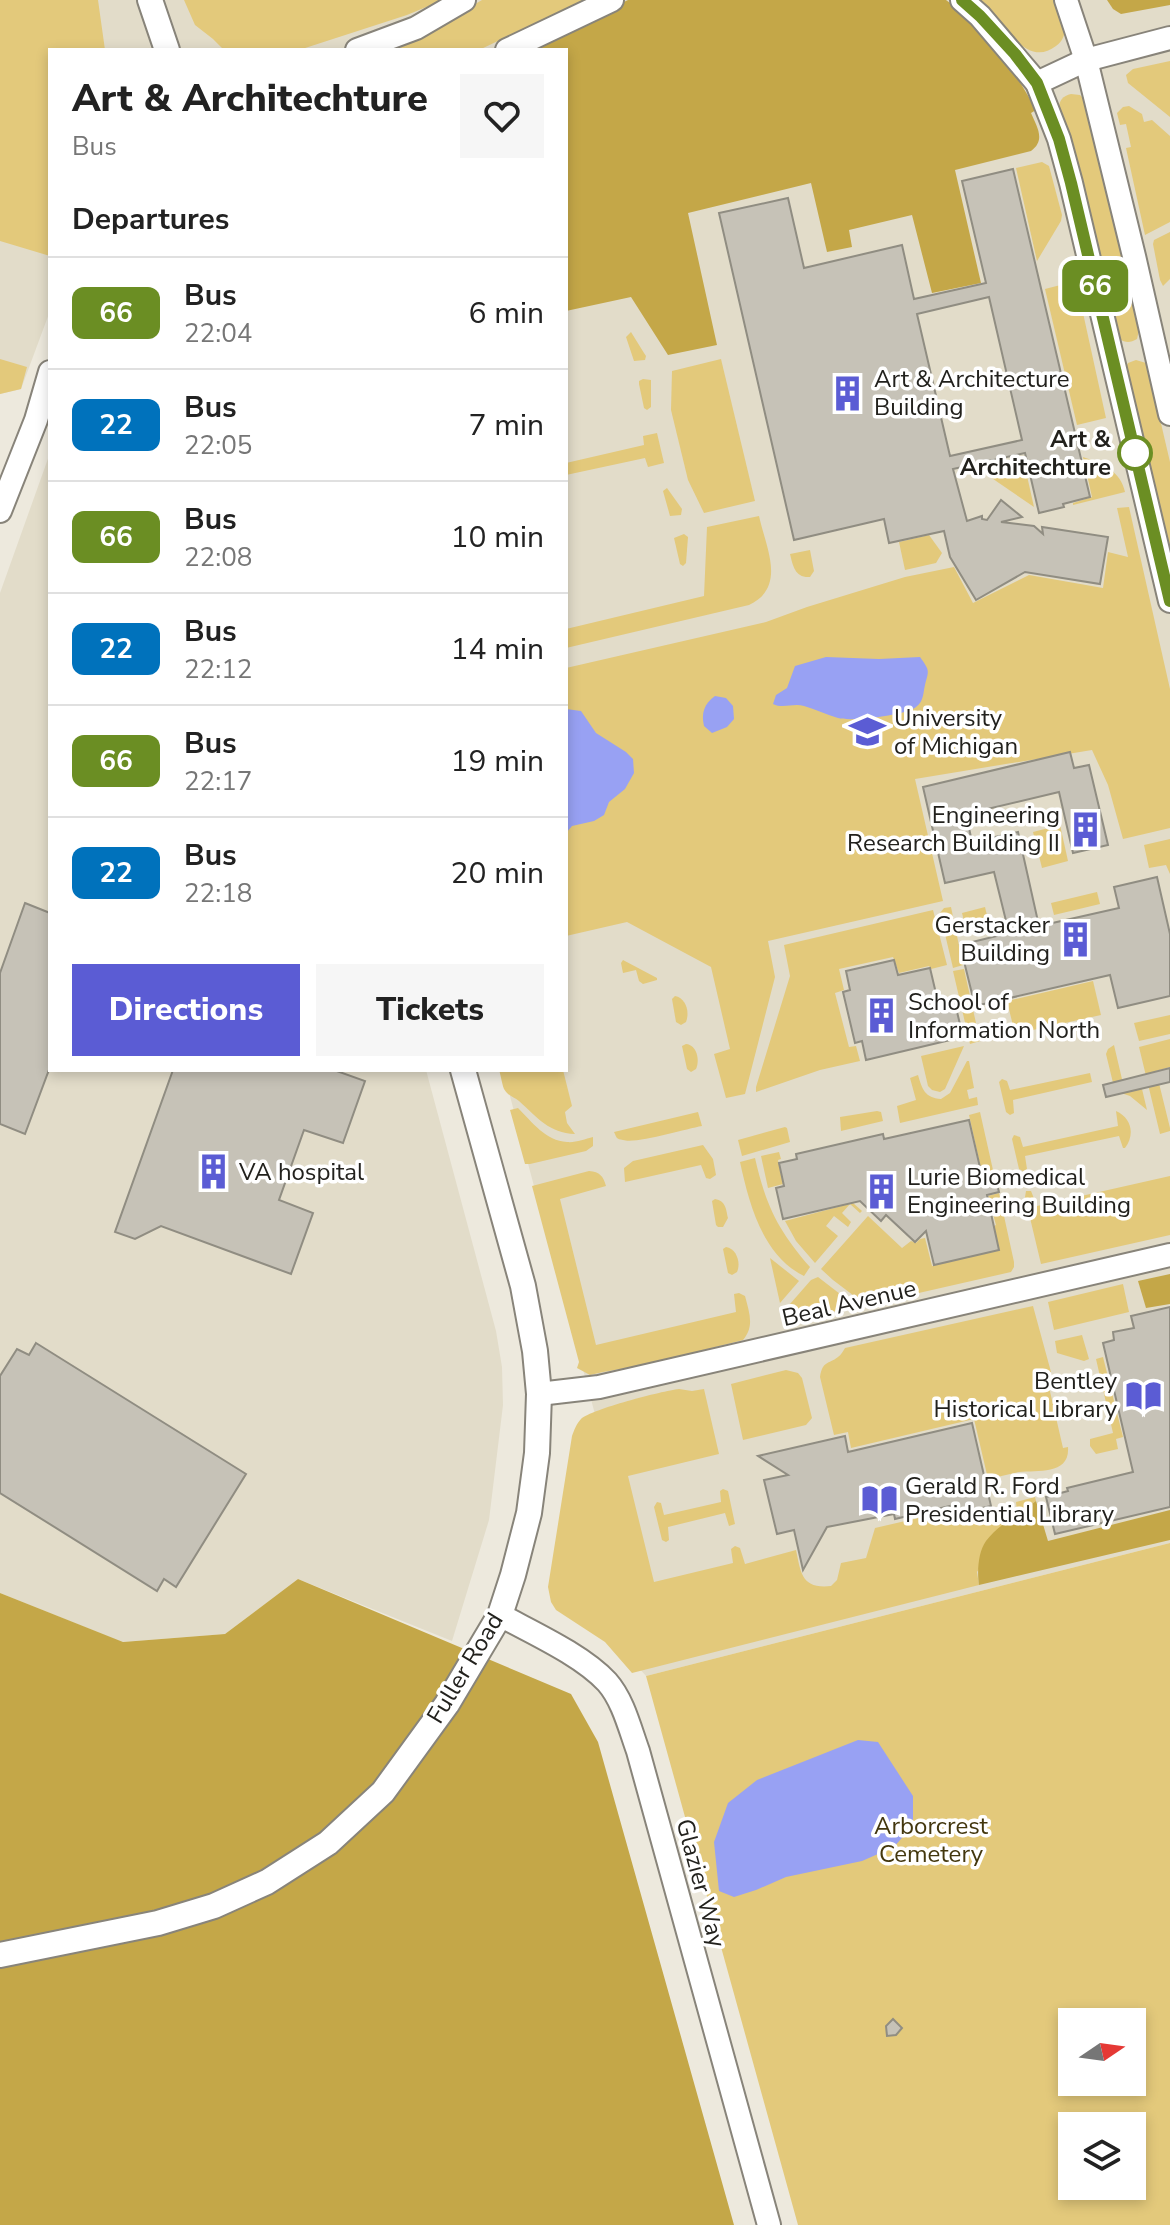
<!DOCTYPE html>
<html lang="en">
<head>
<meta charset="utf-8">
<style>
	:root { --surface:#fff; --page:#f6f6f6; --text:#222; --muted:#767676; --line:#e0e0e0; --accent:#5b5cd4 }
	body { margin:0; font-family:"Nunito Sans",sans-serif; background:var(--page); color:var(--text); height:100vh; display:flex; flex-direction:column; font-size:30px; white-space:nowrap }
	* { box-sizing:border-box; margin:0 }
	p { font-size:26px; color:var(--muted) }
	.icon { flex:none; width:44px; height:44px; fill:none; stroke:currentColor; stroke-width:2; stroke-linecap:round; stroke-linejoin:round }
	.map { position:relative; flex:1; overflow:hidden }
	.sheet { position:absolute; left:48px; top:48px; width:520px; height:1024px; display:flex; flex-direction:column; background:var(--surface); border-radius:0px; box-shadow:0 4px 12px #0003 }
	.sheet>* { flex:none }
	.badge { padding:0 16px; border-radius:12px; font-size:28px; line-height:52px }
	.needle { width:52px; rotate:77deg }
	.tools { position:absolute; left:1058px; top:2008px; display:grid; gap:16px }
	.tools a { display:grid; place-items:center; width:88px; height:88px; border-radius:0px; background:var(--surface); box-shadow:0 4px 12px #0003; font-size:40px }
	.map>.badge { position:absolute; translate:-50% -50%; box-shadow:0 0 0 4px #fff }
	h2 { padding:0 24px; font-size:30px; line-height:72px }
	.round { display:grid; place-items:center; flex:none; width:84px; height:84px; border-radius:0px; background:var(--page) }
	.headline { display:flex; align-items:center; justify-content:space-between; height:136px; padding:0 24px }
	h1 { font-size:38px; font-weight:800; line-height:60px }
	.action { display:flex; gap:16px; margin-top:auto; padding:16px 24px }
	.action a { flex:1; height:92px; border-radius:0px; background:var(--accent); color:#fff; font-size:32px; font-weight:800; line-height:92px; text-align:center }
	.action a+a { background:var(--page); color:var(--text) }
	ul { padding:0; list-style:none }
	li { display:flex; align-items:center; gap:24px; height:112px; padding:0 24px; border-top:2px solid var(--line) }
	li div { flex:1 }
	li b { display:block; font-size:30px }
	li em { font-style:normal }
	li .badge { min-width:88px; font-weight:700; text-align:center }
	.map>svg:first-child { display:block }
	.built { fill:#e2dcc9 }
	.green { fill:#e3c97b; fill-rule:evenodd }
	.forest { fill:#c4a748 }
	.water { fill:#98a1f3 }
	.building { fill:#c6c2b7; stroke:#908d82; stroke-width:2; fill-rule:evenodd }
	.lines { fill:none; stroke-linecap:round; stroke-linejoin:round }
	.tertiary-casing { stroke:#88847a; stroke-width:26 }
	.secondary-casing { stroke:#88847a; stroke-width:28 }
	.tertiary { stroke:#fff; stroke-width:22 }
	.secondary { stroke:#fff; stroke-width:24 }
	.line-casing { stroke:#fff; stroke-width:18 }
	.line { stroke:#6b8e23; stroke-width:12 }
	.stop-dot { fill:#fff; stroke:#6b8e23; stroke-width:4 }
	.labels { text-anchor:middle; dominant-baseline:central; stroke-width:7; stroke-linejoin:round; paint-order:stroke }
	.poi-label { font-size:24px; fill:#22211d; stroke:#fff; text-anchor:start }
	.stop-label { font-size:24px; font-weight:bold; fill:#22211d; stroke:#fff; text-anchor:end }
	.street-label { font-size:24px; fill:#22211d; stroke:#fff }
	.park-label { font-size:24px; fill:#43370e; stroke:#fff }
</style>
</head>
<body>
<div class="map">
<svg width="1170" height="2225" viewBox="0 0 1170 2225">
	<rect width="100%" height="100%" fill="#ede9dd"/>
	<!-- built -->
	<g class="built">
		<path d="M0 0H1170V1543L646 1676 625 1652 596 1418 503 1070H566V50H50V311L21 389 0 394Z"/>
		<path d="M50 453V1070H426L496 1331 502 1367 503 1405 489 1520 452 1641 298 1579 225 1634 122 1642 0 1593V593Z"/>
	</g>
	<!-- green -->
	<g class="green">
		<path d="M0 0H98L105 50H50V256L0 241Z"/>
		<path d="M184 0H443L407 15 299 50H224L213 39 195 25Z"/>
		<path d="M482 0H584L479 50H396Z"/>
		<path d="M976 0H1058C1062 17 1072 34 1056 46 1030 66 1010 33 995 17 989 11 982 6 976 0Z"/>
		<path d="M1170 61V117L1128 83 1126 75 1133 69Z"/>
		<path d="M1071 94 1080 95 1084 99 1104 173 1139 330 1137 339C1130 343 1126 343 1119 339L1059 111C1058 102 1062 96 1071 94Z"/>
		<path d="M1129 106 1142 114 1144 122 1152 120 1170 136V222L1145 235 1126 148 1131 147 1126 124 1120 125 1117 113 1123 107Z"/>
		<path d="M1042 162 1049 166 1062 215 1061 221 1037 261 1016 168Z"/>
		<path d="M1170 232V279L1163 286 1160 280 1153 244 1154 240Z"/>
		<path d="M1076 281 1106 418 1077 425 1045 289Z"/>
		<path d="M631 332 644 353 646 356 645 360 634 361 626 337Z"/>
		<path d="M0 359 27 367 21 389 0 394Z"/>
		<path d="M721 359 755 501 704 513 688 480 671 410 672 371Z"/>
		<path d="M1136 360 1146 363 1149 372 1170 462V567L1126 367 1128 363Z"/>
		<path d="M643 379 651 380V407L647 410 644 408 639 384V381Z"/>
		<path d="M657 433 664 463 648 467 645 458 566 475V463L644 445 643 436Z"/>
		<path d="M1083 457C1101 463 1121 471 1125 492L1073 505V503L1092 497Z"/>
		<path d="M1023 458 1034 507 977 468Z"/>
		<path d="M667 488 682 509 681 515 670 516 663 491Z"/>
		<path d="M1129 507 1170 689V828L1123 839 1108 785 1092 750 915 779 943 901 768 941 775 977 745 1094 726 1098 714 1054 730 1049 711 967 627 922 566 936V668L766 622 807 607 905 577 954 567 973 603 1029 575 1103 588 1108 552 1128 557 1117 508Z"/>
		<path d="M759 516C766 548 787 587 749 605L566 648V629L704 596 707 527Z"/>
		<path d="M684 534 688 537 686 563 683 566 680 564 674 538Z"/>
		<path d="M929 535 942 553 936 563 905 570 899 542Z"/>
		<path d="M810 550 814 571 810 577C795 578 793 566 790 554Z"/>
		<path d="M1060 825 1068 861 1042 868 1033 832Z"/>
		<path d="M1170 839V874L1166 865 1149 868 1144 845Z"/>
		<path d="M1097 892 1100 904 1054 915 1051 903Z"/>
		<path d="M951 907 963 965 953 968 940 913 944 908Z"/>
		<path d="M985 907 990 928 967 933 962 913Z"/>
		<path d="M933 910 947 965 931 969 929 966 899 973 893 957 839 969 844 990 835 993 849 1047 856 1046 860 1061 820 1070 756 1092V1087L790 976 784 945Z"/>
		<path d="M623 960 657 978V980L643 984 639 981 636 970 623 973 621 963Z"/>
		<path d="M964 969 980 1041 970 1044 953 971Z"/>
		<path d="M1093 981 1101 1015 1015 1034 1007 1001Z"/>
		<path d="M675 996C686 998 690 1012 686 1022L681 1025 676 1022 672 999Z"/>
		<path d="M1170 1015V1034L1139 1041 1134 1023Z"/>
		<path d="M1170 1039V1067L1156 1071 1170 1128V1131L1160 1134 1139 1047Z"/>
		<path d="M686 1044C697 1045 700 1060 696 1069L691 1072 687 1069 682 1046Z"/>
		<path d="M1114 1045 1125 1092 1142 1089 1147 1110 1130 1096 1115 1091 1106 1054 1108 1049Z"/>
		<path d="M964 1046 945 1089 940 1092 932 1090 928 1086 921 1056Z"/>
		<path d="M967 1061H969L974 1088 967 1090 969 1099 977 1097 978 1105 900 1123 897 1106 916 1100 910 1078 918 1075C922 1089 925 1098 941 1099L950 1093Z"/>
		<path d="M499 1070H563L572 1106 565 1112 567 1123 575 1134C549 1133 538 1118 519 1101 514 1097 508 1096 504 1089 502 1084 501 1076 499 1070Z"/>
		<path d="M1090 1073 1092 1082 1013 1100 1014 1113 1010 1115 1006 1112 999 1082 1002 1079 1007 1081 1010 1090Z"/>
		<path d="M518 1108C532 1122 546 1141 567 1142 575 1143 585 1139 593 1137V1146L586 1151 530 1164H525L510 1110Z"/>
		<path d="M877 1111 881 1112 883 1121 841 1131 840 1117Z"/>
		<path d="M1116 1111C1132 1118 1135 1135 1125 1148H1123L1119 1136 1025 1156 1027 1169 1023 1171 1019 1169 1012 1139 1014 1135 1020 1137 1023 1147 1118 1126Z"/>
		<path d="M698 1112 702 1126C685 1129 637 1144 623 1140 616 1139 617 1138 614 1132Z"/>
		<path d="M980 1112 993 1170 982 1173 969 1115Z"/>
		<path d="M785 1127 787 1128 790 1142 742 1156 738 1140Z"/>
		<path d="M703 1145 713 1159 716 1175 710 1179 706 1178 701 1165 625 1182 624 1168 633 1161Z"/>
		<path d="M779 1152 781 1159 778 1160 783 1184 768 1188 761 1156Z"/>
		<path d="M755 1158C766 1206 778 1230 810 1267L804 1276C762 1255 749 1203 740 1162Z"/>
		<path d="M589 1171C600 1172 603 1176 606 1186L560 1199 596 1345 736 1312 734 1294 739 1293 745 1296C749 1312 755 1326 743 1340L649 1364 603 1372 590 1375 577 1368 579 1362 532 1186Z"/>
		<path d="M1170 1176V1235L1041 1264 1025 1197 1026 1191H1031L1037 1206Z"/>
		<path d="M999 1193 1014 1262V1267L1011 1272 866 1305 833 1280 821 1269 868 1216 902 1248 911 1241 916 1243 920 1239 925 1238 932 1266 999 1250 994 1226 996 1225 988 1196Z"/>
		<path d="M715 1199C726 1201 726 1209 728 1218L723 1227H718L716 1225 712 1201Z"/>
		<path d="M853 1203 862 1211 860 1213 850 1204 842 1213 851 1222 848 1227 834 1216 826 1226 838 1236 815 1263 796 1241 785 1221Z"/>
		<path d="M726 1247C737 1249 741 1263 737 1272L732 1275 728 1273 723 1249Z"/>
		<path d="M770 1258 799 1281 780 1303Z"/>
		<path d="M818 1277 853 1304V1307L798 1320C790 1320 787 1318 783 1312L811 1280Z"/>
		<path d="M1123 1284 1129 1312 1054 1330 1048 1302Z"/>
		<path d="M1033 1306 1051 1372 1046 1374 1063 1448 1068 1447C1070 1475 1038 1470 1019 1472 1008 1474 998 1477 988 1479L974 1419 851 1448 848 1432 834 1435 820 1377C823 1360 828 1365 838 1357 841 1355 843 1351 845 1348Z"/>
		<path d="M1082 1335 1089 1359 1084 1361 1057 1353 1055 1341Z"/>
		<path d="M1103 1357 1123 1437 1116 1439 1118 1449 1096 1454 1090 1446V1439L1113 1433 1096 1359Z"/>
		<path d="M786 1370 798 1373 802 1378 812 1418 806 1425 743 1440 731 1384Z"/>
		<path d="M679 1389 692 1391 704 1389 719 1454 628 1476 654 1582 733 1563 731 1549 735 1546 740 1548 745 1564 796 1550C801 1574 802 1589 831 1586L837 1580 841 1563 866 1558 875 1528 953 1510 956 1516 987 1509 990 1518 1017 1512 1016 1502 1035 1497 1036 1501 1011 1519 977 1572 979 1585 632 1673 605 1642 556 1610 551 1602 548 1587 572 1436C574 1430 577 1423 581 1419 592 1409 662 1391 679 1389Z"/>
		<path d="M723 1489 728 1491 735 1524 729 1526 725 1513 668 1527 669 1540 666 1542 662 1540 654 1507 657 1502 661 1503 664 1515 721 1502 720 1491Z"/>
		<path d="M1170 1543V2225H798L646 1676ZM1072 2022H1132V2082H1072ZM1072 2126H1132V2186H1072Z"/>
	</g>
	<!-- forest -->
	<g class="forest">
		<path d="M628 0H946C985 27 1014 69 1036 110L1031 113C1037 127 1046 140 1031 151L955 170 981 283 932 293 912 215 849 230 852 247 827 252 811 183 688 213 717 345 668 355 631 297 566 311V50H524Z"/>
		<path d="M1107 0H1170V5L1121 14 1113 9Z"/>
		<path d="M1170 1274V1304L1146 1308 1138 1281Z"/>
		<path d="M1036 1501 1048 1541 1170 1510V1540L979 1585C977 1572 978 1552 986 1541 997 1526 1021 1512 1036 1501Z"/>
		<path d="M298 1579 571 1694 598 1742 734 2225H0V1593L123 1642 225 1634Z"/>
	</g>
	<!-- water -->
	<g class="water">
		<path d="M826 657 879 659 920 657C930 671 929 670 925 685 923 693 924 701 916 707 907 715 851 722 838 718 827 715 815 709 804 706 793 703 783 709 773 704L776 695 787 688 795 666Z"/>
		<path d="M715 696 726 698 733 706 734 719 727 727 712 733 704 726C701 713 704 704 715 696Z"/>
		<path d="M566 709 581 711 596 733 626 752 633 759 634 773 625 789 609 802 604 815 594 821 572 826 566 833Z"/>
		<path d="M858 1740 878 1742 913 1796V1825L894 1847 862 1861 786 1877 756 1890 734 1897 719 1891 714 1842 728 1803 757 1780Z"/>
	</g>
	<!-- building -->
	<g class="building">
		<path d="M1013 169 1090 497 1063 504 1064 507 1039 513 1025 453 953 469 967 521 982 516V519L987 520 1001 500 1022 517 1001 522 1034 526 1043 534 1042 527 1108 537 1100 584 1025 572 976 600 950 557 944 531 889 543 884 519 794 540 719 213 788 198 804 268 902 245 914 299 986 283 962 181ZM989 297 1022 440 950 456 917 314Z"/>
		<path d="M1070 752 1074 768 1089 765 1108 845 1073 853 1059 792 966 814 972 842 1018 832 1039 926 1119 908 1114 887 1157 877 1170 934V996L1118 1008 1110 975 975 1006 960 945 1009 933 994 872 945 883 923 787Z"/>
		<path d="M25 903 50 913V1067L25 1134 0 1124V973Z"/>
		<path d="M894 960 898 975 930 968 938 1002 954 999 963 1037 866 1060 862 1041 855 1043 843 992 850 990 846 971Z"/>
		<path d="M1170 1068V1082L1106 1097 1103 1085Z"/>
		<path d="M173 1070H334L365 1081 343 1143 304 1130 279 1200 313 1213 291 1274 161 1226 135 1239 115 1232Z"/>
		<path d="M969 1120 982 1176 994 1173 999 1192 987 1195 999 1250 934 1265 926 1231 915 1242 886 1215 881 1221 860 1201 783 1219 776 1188 784 1186 779 1163 797 1159 796 1154 883 1134 884 1139Z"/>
		<path d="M1170 1307V1507L1055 1534 1046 1497 1068 1491 1067 1488 1133 1472 1103 1343 1114 1340 1113 1332 1134 1328 1131 1316Z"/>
		<path d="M36 1343 246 1474 176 1587 164 1579 157 1591 0 1493V1376L17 1349 29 1355Z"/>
		<path d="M972 1423 991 1506 956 1514 954 1505 895 1519 894 1514 827 1527 803 1570 794 1530 777 1534 764 1480 788 1475 758 1456 845 1436 848 1452Z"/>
		<path d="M893 2019 902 2028 896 2035 887 2036 886 2026Z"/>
	</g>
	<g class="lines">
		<defs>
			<g id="tertiary">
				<path d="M962 0 980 16 1037 83 1059 139 1071 183 1170 601"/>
				<path d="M1066 0 1086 60 1134 256 1170 414"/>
				<path d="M357 50 416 28 464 0"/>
				<path d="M507 50 612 0"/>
				<path d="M1037 83 1086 60 1170 38"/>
				<path d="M0 511 36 420 50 372"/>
				<path d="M539 1394 599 1387 1170 1255"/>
				<path d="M500 1615C533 1633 582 1655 607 1682 623 1700 630 1729 638 1751L769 2225"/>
			</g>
			<g id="secondary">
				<path d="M150 0 167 50"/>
				<path d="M0 1955 158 1923 214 1906 267 1882 328 1843 383 1792 447 1704 500 1615 513 1575 529 1513 537 1453 539 1394 535 1351 523 1286 463 1070"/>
			</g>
		</defs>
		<!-- tertiary casing -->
		<use href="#tertiary" class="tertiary-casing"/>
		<!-- secondary casing -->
		<use href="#secondary" class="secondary-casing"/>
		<!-- tertiary -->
		<use href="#tertiary" class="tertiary"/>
		<!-- secondary -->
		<use href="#secondary" class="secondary"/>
	</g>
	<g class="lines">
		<defs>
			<path id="line" d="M962 0 980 16 1015 54 1037 83 1059 139 1071 183 1170 601"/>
		</defs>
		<!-- line casing -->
		<use href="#line" class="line-casing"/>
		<!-- line -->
		<use href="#line" class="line"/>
	</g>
	<!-- icons -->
	<defs>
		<symbol id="building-bare" viewBox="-9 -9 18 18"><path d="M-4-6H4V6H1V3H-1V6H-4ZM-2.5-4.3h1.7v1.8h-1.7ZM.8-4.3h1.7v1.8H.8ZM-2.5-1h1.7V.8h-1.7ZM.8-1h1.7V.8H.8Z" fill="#5b5cd4" stroke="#fff" stroke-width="2.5" paint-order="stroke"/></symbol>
		<symbol id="university-bare" viewBox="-9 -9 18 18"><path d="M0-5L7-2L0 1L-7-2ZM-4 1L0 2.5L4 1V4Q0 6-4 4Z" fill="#5b5cd4" stroke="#fff" stroke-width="2.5" paint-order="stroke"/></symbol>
		<symbol id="library-bare" viewBox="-9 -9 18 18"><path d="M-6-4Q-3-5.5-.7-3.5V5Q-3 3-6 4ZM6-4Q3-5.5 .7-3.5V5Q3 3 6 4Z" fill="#5b5cd4" stroke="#fff" stroke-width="2.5" paint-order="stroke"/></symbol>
	</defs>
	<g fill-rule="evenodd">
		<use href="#building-bare" x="822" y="368" width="51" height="51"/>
		<use href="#university-bare" x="842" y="706" width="51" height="51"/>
		<use href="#building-bare" x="1060" y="804" width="51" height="51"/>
		<use href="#building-bare" x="1050" y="914" width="51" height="51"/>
		<use href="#building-bare" x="856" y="990" width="51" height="51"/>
		<use href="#building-bare" x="188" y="1146" width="51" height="51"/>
		<use href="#building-bare" x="856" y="1166" width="51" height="51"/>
		<use href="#library-bare" x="1118" y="1370" width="51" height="51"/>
		<use href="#library-bare" x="854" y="1474" width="51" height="51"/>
	</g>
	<!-- markers -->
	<circle class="stop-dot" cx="1135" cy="453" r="16"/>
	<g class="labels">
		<!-- poi labels -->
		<g class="poi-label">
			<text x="874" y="379">Art &amp; Architecture<tspan x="874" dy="28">Building</tspan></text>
			<text x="894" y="718">University<tspan x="894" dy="28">of Michigan</tspan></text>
			<text x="1060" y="815" text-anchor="end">Engineering<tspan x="1060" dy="28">Research Building II</tspan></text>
			<text x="1050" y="925" text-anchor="end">Gerstacker<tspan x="1050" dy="28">Building</tspan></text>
			<text x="908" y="1002">School of<tspan x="908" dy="28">Information North</tspan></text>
			<text x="239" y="1172">VA hospital</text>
			<text x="907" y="1177">Lurie Biomedical<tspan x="907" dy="28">Engineering Building</tspan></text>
			<text x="1117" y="1381" text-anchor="end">Bentley<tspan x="1117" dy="28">Historical Library</tspan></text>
			<text x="905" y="1486">Gerald R. Ford<tspan x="905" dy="28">Presidential Library</tspan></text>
		</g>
		<!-- stop labels -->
		<g class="stop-label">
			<text x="1111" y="439">Art &amp;<tspan x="1111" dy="28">Architechture</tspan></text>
		</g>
		<!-- street labels -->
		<g class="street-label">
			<text transform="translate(849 1303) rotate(-13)">Beal Avenue</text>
			<text transform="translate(465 1668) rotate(-59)">Fuller Road</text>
			<text transform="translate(701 1883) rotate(75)">Glazier Way</text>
		</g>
		<!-- park labels -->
		<g class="park-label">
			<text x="931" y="1826">Arborcrest<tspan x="931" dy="28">Cemetery</tspan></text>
		</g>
	</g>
</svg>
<div class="tools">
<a><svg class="needle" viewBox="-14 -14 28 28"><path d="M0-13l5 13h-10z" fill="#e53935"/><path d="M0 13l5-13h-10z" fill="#767676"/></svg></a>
<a><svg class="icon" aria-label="layers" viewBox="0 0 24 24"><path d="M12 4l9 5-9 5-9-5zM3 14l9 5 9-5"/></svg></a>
</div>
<b class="badge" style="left:1095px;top:286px;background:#6b8e23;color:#fff">66</b>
<section class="sheet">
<div class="headline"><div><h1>Art &amp; Architechture</h1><p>Bus</p></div><a class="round"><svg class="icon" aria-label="heart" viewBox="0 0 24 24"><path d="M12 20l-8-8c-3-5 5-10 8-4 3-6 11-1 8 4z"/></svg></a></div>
<h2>Departures</h2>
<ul>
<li><span class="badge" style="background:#6b8e23;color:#fff">66</span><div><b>Bus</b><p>22:04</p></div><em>6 min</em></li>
<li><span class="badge" style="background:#0072bc;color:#fff">22</span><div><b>Bus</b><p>22:05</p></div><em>7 min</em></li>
<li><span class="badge" style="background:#6b8e23;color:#fff">66</span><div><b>Bus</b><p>22:08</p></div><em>10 min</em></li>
<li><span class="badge" style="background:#0072bc;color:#fff">22</span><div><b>Bus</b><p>22:12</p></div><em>14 min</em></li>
<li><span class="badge" style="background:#6b8e23;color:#fff">66</span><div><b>Bus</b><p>22:17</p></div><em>19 min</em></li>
<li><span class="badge" style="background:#0072bc;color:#fff">22</span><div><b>Bus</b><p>22:18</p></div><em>20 min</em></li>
</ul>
<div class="action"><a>Directions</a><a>Tickets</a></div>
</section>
</div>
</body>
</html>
